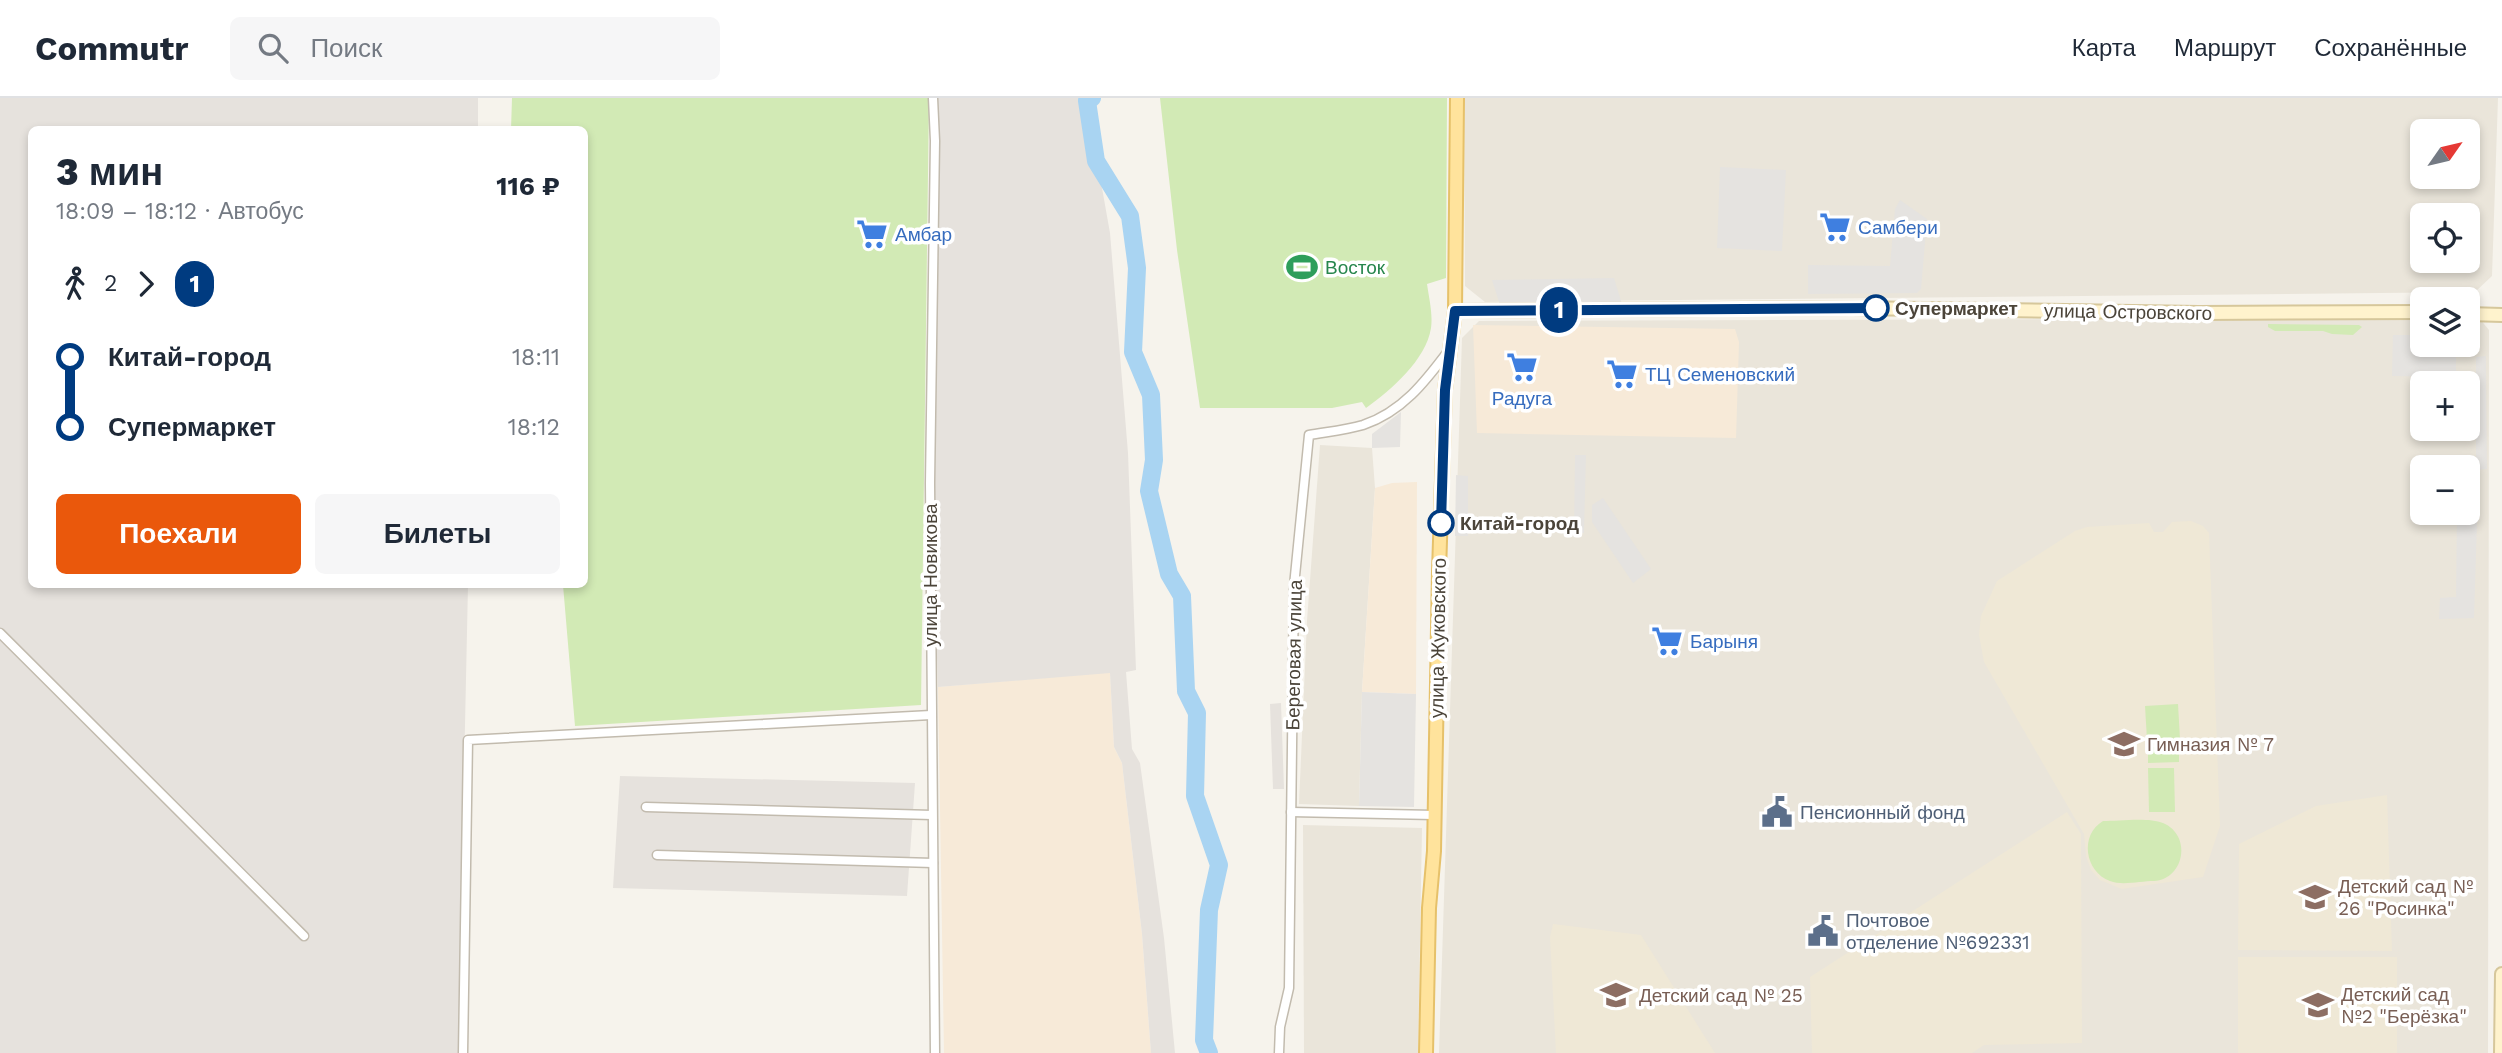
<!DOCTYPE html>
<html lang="ru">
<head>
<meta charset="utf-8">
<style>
	:root { --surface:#fff; --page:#f6f6f7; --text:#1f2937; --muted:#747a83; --line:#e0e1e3; --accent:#ea580c }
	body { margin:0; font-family:"Work Sans",sans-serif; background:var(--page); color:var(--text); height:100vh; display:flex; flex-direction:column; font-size:26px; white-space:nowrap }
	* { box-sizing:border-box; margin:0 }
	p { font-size:23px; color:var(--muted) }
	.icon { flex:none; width:38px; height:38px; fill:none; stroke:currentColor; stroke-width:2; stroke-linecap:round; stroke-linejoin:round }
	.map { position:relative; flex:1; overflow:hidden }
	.drawer { position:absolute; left:28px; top:28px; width:560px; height:462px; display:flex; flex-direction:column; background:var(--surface); border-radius:10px; box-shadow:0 4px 10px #0003 }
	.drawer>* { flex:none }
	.badge { padding:0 14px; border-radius:23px; font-size:24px; line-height:46px }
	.needle { width:46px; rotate:56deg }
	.fabs { position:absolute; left:2410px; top:21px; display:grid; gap:14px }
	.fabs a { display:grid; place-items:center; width:70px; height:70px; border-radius:10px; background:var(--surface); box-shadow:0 4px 10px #0003; font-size:35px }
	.map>.badge { position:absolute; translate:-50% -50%; box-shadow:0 0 0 4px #fff }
	.legs { display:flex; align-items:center; gap:10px; height:77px; padding:0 28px; font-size:23px }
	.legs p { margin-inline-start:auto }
	.overview { display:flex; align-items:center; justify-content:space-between; height:119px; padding:0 28px }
	h1 { font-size:38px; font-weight:800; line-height:52px }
	.button { display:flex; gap:14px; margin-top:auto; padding:14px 28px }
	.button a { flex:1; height:80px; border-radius:10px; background:var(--accent); color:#fff; font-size:28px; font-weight:800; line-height:80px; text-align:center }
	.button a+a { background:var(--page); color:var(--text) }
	ul { padding:0 28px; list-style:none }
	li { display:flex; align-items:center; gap:24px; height:70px; font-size:26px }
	li i { display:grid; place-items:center; width:10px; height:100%; margin:0 9px; background:currentColor }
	li i::after { content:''; width:18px; height:18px; margin:-9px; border:5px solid; border-radius:50%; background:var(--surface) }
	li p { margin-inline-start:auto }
	li:first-child i { background:linear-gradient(#0000 50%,currentColor 0) }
	li:last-child i { background:linear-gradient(currentColor 50%,#0000 0) }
	header { display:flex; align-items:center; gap:42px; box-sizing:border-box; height:98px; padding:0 35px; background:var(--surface); border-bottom:2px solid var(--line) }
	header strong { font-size:33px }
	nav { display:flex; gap:38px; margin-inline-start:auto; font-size:24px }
	.search { width:490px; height:63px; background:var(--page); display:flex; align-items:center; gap:18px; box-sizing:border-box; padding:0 24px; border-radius:10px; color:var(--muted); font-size:26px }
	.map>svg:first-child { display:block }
	.residential { fill:#eae5da; fill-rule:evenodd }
	.commercial { fill:#f7ead8 }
	.industrial { fill:#e6e2dd }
	.education { fill:#efe8d6 }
	.green { fill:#d2eab5 }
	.parking { fill:#e5e3e0 }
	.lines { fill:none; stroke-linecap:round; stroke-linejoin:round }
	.river { stroke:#a9d4f2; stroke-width:18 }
	.street-casing { stroke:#c2bbae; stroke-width:11 }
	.secondary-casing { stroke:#d6c79b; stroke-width:16 }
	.primary-casing { stroke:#e6c16a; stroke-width:16 }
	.street { stroke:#fff; stroke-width:8 }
	.secondary { stroke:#fff3cd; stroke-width:12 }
	.primary { stroke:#ffe39c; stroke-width:12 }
	.line-1-casing { stroke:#fff; stroke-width:16 }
	.line-1 { stroke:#003b80; stroke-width:10 }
	.stop-1-dot { fill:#fff; stroke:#003b80; stroke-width:3.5 }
	.labels { text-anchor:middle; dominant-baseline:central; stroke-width:7; stroke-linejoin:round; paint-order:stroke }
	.shop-label { font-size:19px; fill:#366cbe; stroke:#fff; text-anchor:start }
	.leisure-label { font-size:19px; fill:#27864d; stroke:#fff; text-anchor:start }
	.stop-label { font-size:19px; font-weight:bold; fill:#4b4439; stroke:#fff; text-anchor:start }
	.street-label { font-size:19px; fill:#4b4439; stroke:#fff }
	.education-label { font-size:19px; fill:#785e54; stroke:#fff; text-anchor:start }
	.service-label { font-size:19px; fill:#4e5e75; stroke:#fff; text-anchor:start }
</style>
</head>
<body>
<header>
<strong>Commutr</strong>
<div class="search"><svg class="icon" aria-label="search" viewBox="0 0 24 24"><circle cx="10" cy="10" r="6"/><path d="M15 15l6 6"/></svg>Поиск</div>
<nav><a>Карта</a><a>Маршрут</a><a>Сохранённые</a></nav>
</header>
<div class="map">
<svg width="2502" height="955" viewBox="0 0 2502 955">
	<rect width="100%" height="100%" fill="#f6f3ec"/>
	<!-- residential -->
	<g class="residential">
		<path d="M1464 0H2498L2492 178 2475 194 1485 204 1465 188ZM2422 33H2468V79H2422ZM2422 117H2468V163H2422Z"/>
		<path d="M2422 220V247H2468V220H2479L2489 232 2488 955H1439L1462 240 1479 223ZM2422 285H2468V331H2422ZM2422 369H2468V415H2422Z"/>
		<path d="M1320 347 1372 350 1375 390 1362 594 1359 708 1299 706 1307 523Z"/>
		<path d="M1303 727 1422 730 1418 955H1304Z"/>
	</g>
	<!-- commercial -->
	<g class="commercial">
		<path d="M1473 227 1735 231 1739 244 1736 340 1477 335Z"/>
		<path d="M1417 384 1416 596 1362 594 1375 390 1392 385Z"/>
		<path d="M1110 574 1114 649 1122 665 1142 836 1151 955H944L938 589Z"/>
	</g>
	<!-- industrial -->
	<g class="industrial">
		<path d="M0 0H478V31L32 32V486L468 487 458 955H0Z"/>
		<path d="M938 0H1086L1110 135 1128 355 1136 572 1126 574 1132 651 1140 665 1164 840 1175 955H1151L1142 836 1122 665 1114 649 1110 575 938 589 931 378Z"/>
		<path d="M1281 605 1284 691H1273L1270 606Z"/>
		<path d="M620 678 915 685 907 798 613 790Z"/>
	</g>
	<!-- education -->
	<g class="education">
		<path d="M2191 423 2203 428 2209 435 2220 728 2203 779 2122 791 2100 782 2091 772 2086 758 2084 736 1984 564 1979 537 1981 518 1997 483 2075 433 2087 429 2149 425 2154 434H2163L2172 424Z"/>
		<path d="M2387 697 2392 853 2238 852 2239 746 2316 708Z"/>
		<path d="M2067 714 2081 736 2082 945 1984 947 1972 955H1812L1810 879Z"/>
		<path d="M1553 826 1641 837 1715 955H1556L1550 839Z"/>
		<rect x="2238" y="859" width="159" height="96"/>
	</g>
	<!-- green -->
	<g class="green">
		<path d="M512 0H929L921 607 575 628 563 487 584 486V32H511Z"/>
		<path d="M1160 0H1447L1446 180 1427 186C1429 200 1433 216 1431 230 1426 262 1391 292 1366 310L1362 304 1332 310H1200L1177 152Z"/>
		<path d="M2268 226 2359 227 2362 229 2353 237 2332 236 2323 233H2275L2268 229Z"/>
		<path d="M2178 606 2180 641 2147 642 2145 608Z"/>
		<path d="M2148 649H2179V664L2148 665Z"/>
		<path d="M2148 670H2174L2175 714H2149Z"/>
		<path d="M2103 723C2119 723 2149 719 2163 725 2192 737 2185 781 2154 783 2141 783 2122 788 2110 783 2085 774 2079 737 2103 723Z"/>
	</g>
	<!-- parking -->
	<g class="parking">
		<path d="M1720 69 1786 72 1782 153 1717 150Z"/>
		<path d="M1900 102 1927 121 1921 191 1917 195 1808 196V167L1890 168 1895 111Z"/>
		<path d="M1614 180 1622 206 1500 207 1492 182Z"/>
		<path d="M2393 237H2422V247H2456V279L2392 278Z"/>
		<path d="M2486 258 2487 371 2476 372V259Z"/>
		<path d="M1401 314 1400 349 1372 350V336Z"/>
		<path d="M1575 357H1586L1584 435H1574Z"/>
		<path d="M1456 377 1468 378V438H1455Z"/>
		<path d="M2468 392H2478L2474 520 2439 521 2440 500 2456 499 2457 415H2468Z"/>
		<path d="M1603 400 1651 471 1633 485 1592 424V407Z"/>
		<path d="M1362 594 1416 596 1414 709 1359 708Z"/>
	</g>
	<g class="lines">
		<!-- river -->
		<path class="river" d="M1092 0 1087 3 1096 63 1130 118 1137 170 1133 254 1151 297 1154 362 1149 393 1169 476 1182 498 1186 593 1197 615 1195 698 1219 767 1209 812 1204 942 1209 955"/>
		<defs>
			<g id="street">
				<path d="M933 0 935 43 930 385 935 955"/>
				<path d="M0 535 304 838"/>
				<path d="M646 709 932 717"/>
				<path d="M1291 714 1434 717"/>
				<path d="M657 757 933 765"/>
				<path d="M463 955 468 642 931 617"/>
				<path d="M1279 955 1280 929 1289 890 1294 488 1309 337C1326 334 1346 332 1363 327 1402 314 1425 284 1449 252"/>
			</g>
			<g id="secondary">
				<path d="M1455 213 1852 210 2199 215 2422 214"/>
				<path d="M2468 216 2502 217"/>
				<path d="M2501 955 2502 876"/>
			</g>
			<path id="primary" d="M1426 955 1429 810 1434 753 1439 473 1445 292 1455 213 1457 0"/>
		</defs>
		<!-- street casing -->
		<use href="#street" class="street-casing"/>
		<!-- secondary casing -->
		<use href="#secondary" class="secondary-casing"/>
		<!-- primary casing -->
		<use href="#primary" class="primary-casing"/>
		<!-- street -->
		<use href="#street" class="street"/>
		<!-- secondary -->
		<use href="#secondary" class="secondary"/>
		<!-- primary -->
		<use href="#primary" class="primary"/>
	</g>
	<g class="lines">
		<defs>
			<path id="line-1" d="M1441 425 1445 292 1455 213 1876 210"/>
		</defs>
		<!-- line-1 casing -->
		<use href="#line-1" class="line-1-casing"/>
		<!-- line-1 -->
		<use href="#line-1" class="line-1"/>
	</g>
	<!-- icons -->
	<defs>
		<symbol id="supermarket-bare" viewBox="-9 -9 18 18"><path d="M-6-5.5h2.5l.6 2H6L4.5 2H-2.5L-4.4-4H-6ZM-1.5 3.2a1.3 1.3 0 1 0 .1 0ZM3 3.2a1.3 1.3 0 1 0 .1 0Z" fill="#3f7fe0" stroke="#fff" stroke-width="2.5" paint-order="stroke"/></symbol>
		<symbol id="stadium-bare" viewBox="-9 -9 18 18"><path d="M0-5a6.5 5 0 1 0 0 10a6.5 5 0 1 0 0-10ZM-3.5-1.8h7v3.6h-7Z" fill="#2e9e5b" stroke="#fff" stroke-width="2.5" paint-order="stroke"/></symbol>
		<symbol id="school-bare" viewBox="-9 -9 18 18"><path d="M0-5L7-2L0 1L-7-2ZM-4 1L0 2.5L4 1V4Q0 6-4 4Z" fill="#8d6e63" stroke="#fff" stroke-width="2.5" paint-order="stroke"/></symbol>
		<symbol id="civic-bare" viewBox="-9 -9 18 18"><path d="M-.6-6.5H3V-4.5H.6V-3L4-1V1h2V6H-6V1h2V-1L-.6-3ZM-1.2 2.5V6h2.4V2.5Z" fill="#5c6f8a" stroke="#fff" stroke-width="2.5" paint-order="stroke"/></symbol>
	</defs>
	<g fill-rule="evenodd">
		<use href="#supermarket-bare" x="1813" y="107" width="44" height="44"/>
		<use href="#supermarket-bare" x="850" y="114" width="44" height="44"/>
		<use href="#stadium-bare" x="1280" y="147" width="44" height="44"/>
		<use href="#supermarket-bare" x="1500" y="247" width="44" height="44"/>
		<use href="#supermarket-bare" x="1600" y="254" width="44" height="44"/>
		<use href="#supermarket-bare" x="1645" y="521" width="44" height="44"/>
		<use href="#school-bare" x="2102" y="624" width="44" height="44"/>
		<use href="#civic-bare" x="1755" y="692" width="44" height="44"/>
		<use href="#school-bare" x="2293" y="777" width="44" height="44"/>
		<use href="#civic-bare" x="1801" y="811" width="44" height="44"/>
		<use href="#school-bare" x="1594" y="875" width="44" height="44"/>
		<use href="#school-bare" x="2296" y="885" width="44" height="44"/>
	</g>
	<!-- markers -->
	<g class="stop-1-dot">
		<circle cx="1876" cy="210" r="12"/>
		<circle cx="1441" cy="425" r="12"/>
	</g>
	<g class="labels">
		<!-- shop labels -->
		<g class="shop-label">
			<text x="1858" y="129">Самбери</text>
			<text x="895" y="136">Амбар</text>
			<text x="1645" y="276">ТЦ Семеновский</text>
			<text x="1522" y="300" text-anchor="middle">Радуга</text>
			<text x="1690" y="543">Барыня</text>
		</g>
		<!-- leisure labels -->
		<g class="leisure-label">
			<text x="1325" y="169">Восток</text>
		</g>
		<!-- stop labels -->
		<g class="stop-label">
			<text x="1895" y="210">Супермаркет</text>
			<text x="1460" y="425">Китай-город</text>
		</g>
		<!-- street labels -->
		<g class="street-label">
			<text transform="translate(2128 214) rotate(1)">улица Островского</text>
			<text transform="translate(930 477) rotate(-90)">улица Новикова</text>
			<text transform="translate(1438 540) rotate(-89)">улица Жуковского</text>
			<text transform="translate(1294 557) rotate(-89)">Береговая улица</text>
		</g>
		<!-- education labels -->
		<g class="education-label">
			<text x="2147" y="646">Гимназия № 7</text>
			<text x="2338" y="788">Детский сад №<tspan x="2338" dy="22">26 "Росинка"</tspan></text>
			<text x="2341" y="896">Детский сад<tspan x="2341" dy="22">№2 "Берёзка"</tspan></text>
			<text x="1639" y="897">Детский сад № 25</text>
		</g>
		<!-- service labels -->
		<g class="service-label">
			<text x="1800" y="714">Пенсионный фонд</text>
			<text x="1846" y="822">Почтовое<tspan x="1846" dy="22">отделение №692331</tspan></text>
		</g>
	</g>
</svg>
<div class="fabs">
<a><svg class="needle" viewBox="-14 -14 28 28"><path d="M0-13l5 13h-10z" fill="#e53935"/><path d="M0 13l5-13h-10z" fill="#747a83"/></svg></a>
<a><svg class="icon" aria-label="locate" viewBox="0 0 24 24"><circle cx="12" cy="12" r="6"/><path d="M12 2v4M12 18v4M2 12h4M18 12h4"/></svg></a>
<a><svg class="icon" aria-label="layers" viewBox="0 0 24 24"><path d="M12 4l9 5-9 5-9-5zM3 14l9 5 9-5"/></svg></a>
<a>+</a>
<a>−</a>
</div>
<b class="badge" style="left:1559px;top:212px;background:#003b80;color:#fff">1</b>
<section class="drawer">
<div class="overview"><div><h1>3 мин</h1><p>18:09 – 18:12 · Автобус</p></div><b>116 ₽</b></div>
<div class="legs"><svg class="icon" aria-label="walk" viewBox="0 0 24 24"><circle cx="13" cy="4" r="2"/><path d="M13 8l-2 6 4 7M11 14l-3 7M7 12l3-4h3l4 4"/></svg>2<svg class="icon" aria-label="forward" viewBox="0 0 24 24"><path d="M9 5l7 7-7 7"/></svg><b class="badge" style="background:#003b80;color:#fff">1</b></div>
<ul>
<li><i style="color:#003b80"></i><b>Китай-город</b><p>18:11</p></li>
<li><i style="color:#003b80"></i><b>Супермаркет</b><p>18:12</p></li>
</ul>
<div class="button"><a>Поехали</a><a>Билеты</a></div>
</section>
</div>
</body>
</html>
